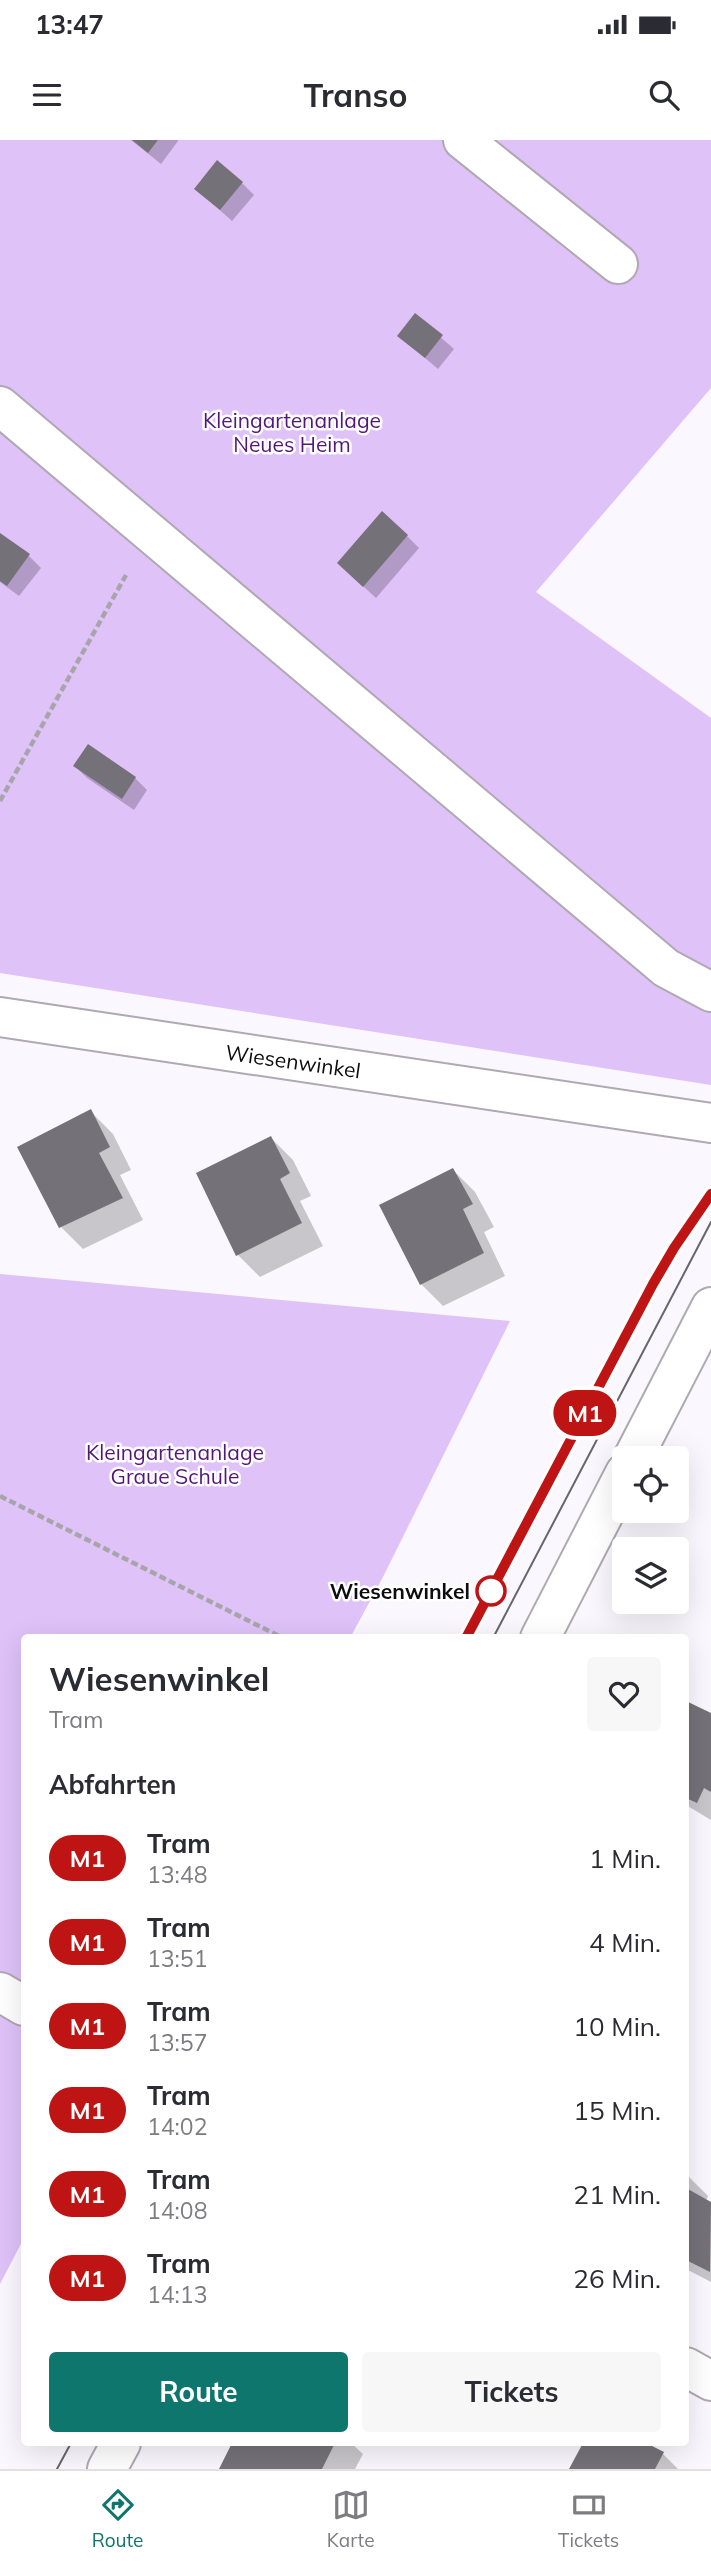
<!DOCTYPE html>
<html lang="de">
<head>
<meta charset="utf-8">
<style>
	:root { --surface:#fff; --page:#f7f7f7; --text:#2b2b33; --muted:#7c7c81; --line:#e1e1e2; --accent:#0f766e }
	body { margin:0; font-family:Mulish,sans-serif; background:var(--page); color:var(--text); height:100vh; display:flex; flex-direction:column; font-size:26px; white-space:nowrap }
	* { box-sizing:border-box; margin:0 }
	p { font-size:23px; color:var(--muted) }
	.icon { flex:none; width:38px; height:38px; fill:none; stroke:currentColor; stroke-width:2; stroke-linecap:round; stroke-linejoin:round }
	.map { position:relative; flex:1; overflow:hidden }
	.panel { position:absolute; left:21px; top:1494px; width:668px; height:812px; display:flex; flex-direction:column; background:var(--surface); border-radius:7px; box-shadow:0 7px 28px #0002 }
	.panel>* { flex:none }
	.badge { padding:0 14px; border-radius:23px; font-size:24px; line-height:46px }
	.tools { position:absolute; left:612px; top:1306px; display:grid; gap:14px }
	.tools a { display:grid; place-items:center; width:77px; height:77px; border-radius:7px; background:var(--surface); box-shadow:0 7px 28px #0002; font-size:35px }
	.map>.badge { position:absolute; translate:-50% -50%; box-shadow:0 0 0 4px #fff }
	h2 { padding:0 28px; font-size:26px; line-height:63px }
	.round { display:grid; place-items:center; flex:none; width:74px; height:74px; border-radius:7px; background:var(--page) }
	.head { display:flex; align-items:center; justify-content:space-between; height:119px; padding:0 28px }
	h1 { font-size:33px; font-weight:700; line-height:52px }
	.button { display:flex; gap:14px; margin-top:auto; padding:14px 28px }
	.button a { flex:1; height:80px; border-radius:7px; background:var(--accent); color:#fff; font-size:28px; font-weight:700; line-height:80px; text-align:center }
	.button a+a { background:var(--page); color:var(--text) }
	ul { padding:0; list-style:none }
	li { display:flex; align-items:center; gap:21px; height:84px; padding:0 28px }
	li div { flex:1 }
	li b { display:block; font-size:26px }
	li em { font-style:normal }
	li .badge { min-width:77px; font-weight:700; text-align:center }
	.status { display:flex; justify-content:space-between; align-items:center; height:49px; padding:0 35px; background:var(--surface); direction:ltr }
	.status svg { height:19px; fill:currentColor }
	header { display:flex; justify-content:space-between; align-items:center; height:91px; padding:0 28px; background:var(--surface); font-size:32px; font-weight:700 }
	.menu { display:flex; justify-content:space-around; align-items:center; height:98px; border-top:2px solid var(--line); background:var(--surface); font-size:19px; color:var(--muted) }
	.menu a { display:grid; justify-items:center; gap:4px }
	.menu .on { color:var(--accent) }
	.map>svg:first-child { display:block }
	.green { fill:#dec2f8 }
	.shadow { fill:#0003 }
	.building { fill:#757179 }
	.lines { fill:none; stroke-linecap:round; stroke-linejoin:round }
	.minor-casing { stroke:#aea9b2; stroke-width:42 }
	.major-casing { stroke:#aea9b2; stroke-width:42 }
	.path { stroke:#a7a5aa; stroke-width:4.5; stroke-dasharray:7 3.5; stroke-linecap:butt }
	.minor { stroke:#fff; stroke-width:38 }
	.major { stroke:#fff; stroke-width:38 }
	.tram { stroke:#67666a; stroke-width:2 }
	.line-casing { stroke:#fff; stroke-width:16 }
	.line { stroke:#be1414; stroke-width:10 }
	.stop-dot { fill:#fff; stroke:#be1414; stroke-width:3.5 }
	.labels { text-anchor:middle; dominant-baseline:central; stroke-width:5; stroke-linejoin:round; paint-order:stroke }
	.park-label { font-size:21px; fill:#54167a; stroke:#fff }
	.street-label { font-size:21px; fill:#0d0c0e; stroke:#fff }
	.stop-label { font-size:21px; font-weight:bold; fill:#0d0c0e; stroke:#fff; text-anchor:end }
</style>
</head>
<body>
<div class="status"><b>13:47</b><svg viewBox="0 0 49 12"><path d="M0 12V9h3v3zM5 12V6h3v6zM10 12V3h3v9zM15 12V0h3v12zM26 1h20v11H26zM47 4h2v5h-2z"/></svg></div>
<header><svg class="icon" aria-label="menu" viewBox="0 0 24 24"><path d="M4 6h16M4 12h16M4 18h16"/></svg>Transo<svg class="icon" aria-label="search" viewBox="0 0 24 24"><circle cx="10" cy="10" r="6"/><path d="M15 15l6 6"/></svg></header>
<div class="map">
<svg width="711" height="2329" viewBox="0 0 711 2329">
	<rect width="100%" height="100%" fill="#faf7fe"/>
	<!-- green -->
	<g class="green">
		<path d="M0 0H711V248L536 452 711 578V945L0 833Z"/>
		<path d="M0 1134 510 1181 383 1437 350 1498H24V2098L0 2144Z"/>
	</g>
	<!-- shadow -->
	<g class="shadow">
		<path d="M131 0H178V1L161 24Z"/>
		<path d="M242 43 254 55 232 81 196 49Z"/>
		<path d="M415 175 454 209 438 229 399 196Z"/>
		<path d="M0 395 29 416 41 428 19 456 0 442Z"/>
		<path d="M407 396 419 408 376 458 351 435Z"/>
		<path d="M75 626 135 638 147 650 134 670 87 638Z"/>
		<path d="M91 972 113 994 131 1030 120 1035 143 1080 83 1109 61 1087Z"/>
		<path d="M271 998 293 1020 311 1056 300 1061 323 1106 260 1137 238 1115Z"/>
		<path d="M453 1030 475 1052 494 1087 484 1092 505 1136 443 1166 421 1144Z"/>
		<path d="M686 1562 711 1575V1680L686 1665Z"/>
		<path d="M686 2034 708 2056 706 2061 711 2064V2142L686 2129Z"/>
		<path d="M234 2303H351L363 2314 355 2329H221Z"/>
		<path d="M585 2303H643L663 2314 678 2329H571Z"/>
	</g>
	<!-- building -->
	<g class="building">
		<path d="M132 0H158L148 13Z"/>
		<path d="M217 20 243 42 220 70 194 49Z"/>
		<path d="M415 173 443 195 425 218 397 196Z"/>
		<path d="M382 371 408 395 363 447 337 423Z"/>
		<path d="M0 393 30 414 7 446 0 441Z"/>
		<path d="M88 604 136 637 122 659 73 626Z"/>
		<path d="M91 969 110 1007 99 1013 123 1058 59 1088 17 1007Z"/>
		<path d="M271 996 290 1033 280 1039 302 1083 236 1116 196 1033Z"/>
		<path d="M453 1028 473 1064 463 1069 484 1113 420 1145 379 1065Z"/>
		<path d="M686 1561 711 1573V1652L704 1648 697 1663 686 1658Z"/>
		<path d="M686 2048 711 2062 710 2132 686 2120Z"/>
		<path d="M232 2303H335L322 2329H219Z"/>
		<path d="M583 2303H646L664 2312 655 2329H569Z"/>
	</g>
	<g class="lines">
		<defs>
			<g id="minor">
				<path d="M463 0 618 124"/>
				<path d="M0 266 666 828 711 852"/>
				<path d="M0 877 711 983"/>
				<path d="M0 1852 24 1866"/>
				<path d="M686 2227 711 2241"/>
			</g>
			<g id="major">
				<path d="M633 1318 711 1167"/>
				<path d="M540 1498 625 1333"/>
				<path d="M107 2329 121 2303"/>
			</g>
		</defs>
		<!-- minor casing -->
		<use href="#minor" class="minor-casing"/>
		<!-- major casing -->
		<use href="#major" class="major-casing"/>
		<!-- path -->
		<g class="path">
			<path d="M0 661 126 435"/>
			<path d="M0 1356 283 1498"/>
		</g>
		<!-- minor -->
		<use href="#minor" class="minor"/>
		<!-- major -->
		<use href="#major" class="major"/>
		<!-- tram -->
		<g class="tram">
			<path d="M466 1498 653 1144 674 1108 711 1053"/>
			<path d="M493 1498 711 1082"/>
			<path d="M57 2329 71 2303"/>
		</g>
	</g>
	<g class="lines">
		<defs>
			<path id="line" d="M466 1498 653 1144 674 1108 711 1054"/>
		</defs>
		<!-- line casing -->
		<use href="#line" class="line-casing"/>
		<!-- line -->
		<use href="#line" class="line"/>
	</g>
	<!-- markers -->
	<circle class="stop-dot" cx="491" cy="1451" r="14"/>
	<g class="labels">
		<!-- park labels -->
		<g class="park-label">
			<text x="292" y="280">Kleingartenanlage<tspan x="292" dy="24">Neues Heim</tspan></text>
			<text x="175" y="1312">Kleingartenanlage<tspan x="175" dy="24">Graue Schule</tspan></text>
		</g>
		<!-- street labels -->
		<g class="street-label">
			<text transform="translate(293 921) rotate(8)">Wiesenwinkel</text>
		</g>
		<!-- stop labels -->
		<g class="stop-label">
			<text x="470" y="1451">Wiesenwinkel</text>
		</g>
	</g>
</svg>
<div class="tools">
<a><svg class="icon" aria-label="locate" viewBox="0 0 24 24"><circle cx="12" cy="12" r="6"/><path d="M12 2v4M12 18v4M2 12h4M18 12h4"/></svg></a>
<a><svg class="icon" aria-label="layers" viewBox="0 0 24 24"><path d="M12 4l9 5-9 5-9-5zM3 14l9 5 9-5"/></svg></a>
</div>
<b class="badge" style="left:585px;top:1273px;background:#be1414;color:#fff">M1</b>
<section class="panel">
<div class="head"><div><h1>Wiesenwinkel</h1><p>Tram</p></div><a class="round"><svg class="icon" aria-label="heart" viewBox="0 0 24 24"><path d="M12 20l-8-8c-3-5 5-10 8-4 3-6 11-1 8 4z"/></svg></a></div>
<h2>Abfahrten</h2>
<ul>
<li><span class="badge" style="background:#be1414;color:#fff">M1</span><div><b>Tram</b><p>13:48</p></div><em>1 Min.</em></li>
<li><span class="badge" style="background:#be1414;color:#fff">M1</span><div><b>Tram</b><p>13:51</p></div><em>4 Min.</em></li>
<li><span class="badge" style="background:#be1414;color:#fff">M1</span><div><b>Tram</b><p>13:57</p></div><em>10 Min.</em></li>
<li><span class="badge" style="background:#be1414;color:#fff">M1</span><div><b>Tram</b><p>14:02</p></div><em>15 Min.</em></li>
<li><span class="badge" style="background:#be1414;color:#fff">M1</span><div><b>Tram</b><p>14:08</p></div><em>21 Min.</em></li>
<li><span class="badge" style="background:#be1414;color:#fff">M1</span><div><b>Tram</b><p>14:13</p></div><em>26 Min.</em></li>
</ul>
<div class="button"><a>Route</a><a>Tickets</a></div>
</section>
</div>
<nav class="menu">
<a class="on"><svg class="icon" aria-label="directions" viewBox="0 0 24 24"><path d="M12 3l9 9-9 9-9-9zM9 14v-3h6M13 9l2 2-2 2"/></svg>Route</a>
<a><svg class="icon" aria-label="map" viewBox="0 0 24 24"><path d="M3 6l6-2 6 2 6-2v14l-6 2-6-2-6 2zM9 4v14M15 6v14"/></svg>Karte</a>
<a><svg class="icon" aria-label="tickets" viewBox="0 0 24 24"><path d="M3 7h18v10H3zM15 7v10"/></svg>Tickets</a>
</nav>
</body>
</html>
